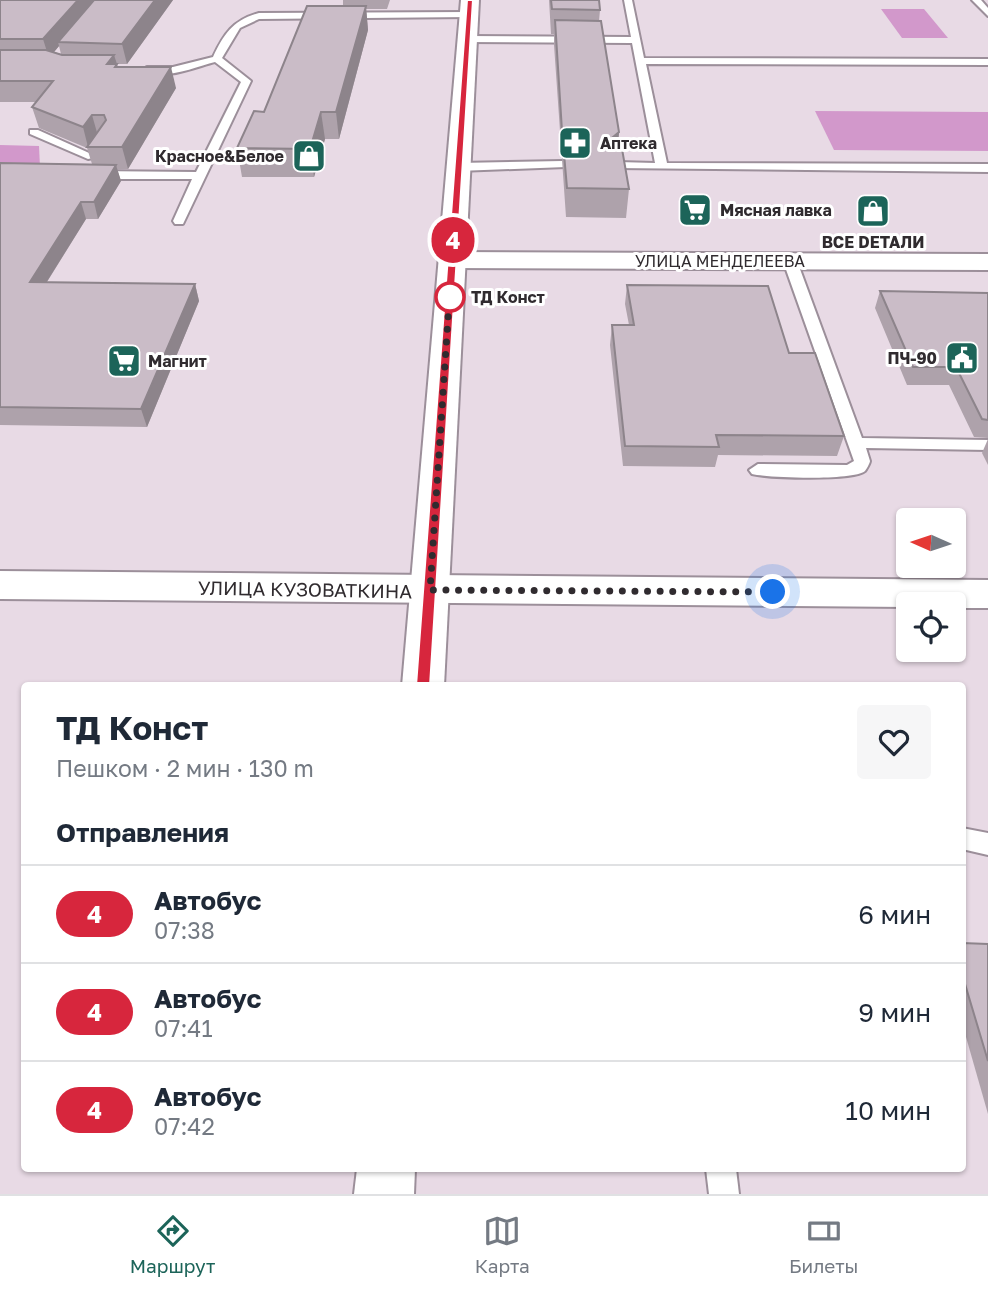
<!DOCTYPE html>
<html lang="ru">
<head>
<meta charset="utf-8">
<style>
	:root { --surface:#fff; --page:#f6f6f7; --text:#1f2937; --muted:#747a83; --line:#e0e1e3; --accent:#1c6459 }
	body { margin:0; font-family:"Golos Text",sans-serif; background:var(--page); color:var(--text); height:100vh; display:flex; flex-direction:column; font-size:26px; white-space:nowrap }
	* { box-sizing:border-box; margin:0 }
	p { font-size:23px; color:var(--muted) }
	.icon { flex:none; width:38px; height:38px; fill:none; stroke:currentColor; stroke-width:2; stroke-linecap:round; stroke-linejoin:round }
	.map { position:relative; flex:1; overflow:hidden }
	.side { position:absolute; left:21px; top:682px; width:945px; height:490px; display:flex; flex-direction:column; background:var(--surface); border-radius:7px; box-shadow:0 2px 5px #0004 }
	.side>* { flex:none }
	.badge { padding:0 14px; border-radius:23px; font-size:24px; line-height:46px }
	.needle { width:46px; rotate:273deg }
	.fabs { position:absolute; left:896px; top:508px; display:grid; gap:14px }
	.fabs a { display:grid; place-items:center; width:70px; height:70px; border-radius:7px; background:var(--surface); box-shadow:0 2px 5px #0004; font-size:35px }
	.you { position:absolute; width:35px; height:35px; margin:-18px; border:5px solid #fff; border-radius:50%; background:#1a73e8; box-shadow:0 0 0 10px #1a73e833 }
	.map>.badge { position:absolute; translate:-50% -50%; box-shadow:0 0 0 4px #fff }
	h2 { padding:0 35px; font-size:26px; line-height:63px }
	.round { display:grid; place-items:center; flex:none; width:74px; height:74px; border-radius:7px; background:var(--page) }
	.overview { display:flex; align-items:center; justify-content:space-between; height:119px; padding:0 35px }
	h1 { font-size:33px; font-weight:700; line-height:52px }
	ul { padding:0; list-style:none }
	li { display:flex; align-items:center; gap:21px; height:98px; padding:0 35px; border-top:2px solid var(--line) }
	li div { flex:1 }
	li b { display:block; font-size:26px }
	li em { font-style:normal }
	li .badge { min-width:77px; font-weight:700; text-align:center }
	.tabs { display:flex; justify-content:space-around; align-items:center; height:98px; border-top:2px solid var(--line); background:var(--surface); font-size:19px; color:var(--muted) }
	.tabs a { display:grid; justify-items:center; gap:4px }
	.tabs .selected { color:var(--accent) }
	.map>svg:first-child { display:block }
	.green { fill:#d298cb }
	.lines { fill:none; stroke-linecap:round; stroke-linejoin:round }
	.lane-casing { stroke:#9c8f9a; stroke-width:4 }
	.street-casing { stroke:#9c8f9a; stroke-width:4 }
	.secondary-casing { stroke:#9c8f9a; stroke-width:4 }
	.primary-casing { stroke:#9c8f9a; stroke-width:4 }
	.lane { fill:#fff; fill-rule:evenodd }
	.street { fill:#fff; fill-rule:evenodd }
	.secondary { fill:#fff; fill-rule:evenodd }
	.primary { fill:#fff; fill-rule:evenodd }
	.wall { fill:#aea2ab; fill-rule:evenodd }
	.shaded-wall { fill:#8d848b }
	.building { fill:#cabcc7; stroke:#8d848b; stroke-width:2 }
	.line { fill:#d7263d; stroke:#fff; stroke-width:2 }
	.walk { stroke:#302b2f; stroke-width:7; stroke-dasharray:0 12.6 }
	.stop-dot { fill:#fff; stroke:#d7263d; stroke-width:3.5 }
	.labels { text-anchor:middle; dominant-baseline:central; stroke-width:6; stroke-linejoin:round; paint-order:stroke }
	.far-poi-label { font-size:16px; font-weight:bold; fill:#302b2f; stroke:#fff; text-anchor:start }
	.far-street-label { font-size:16px; fill:#302b2f; stroke:#fff }
	.far-stop-label { font-size:16px; font-weight:bold; fill:#302b2f; stroke:#fff; text-anchor:start }
	.street-label { font-size:19px; fill:#302b2f; stroke:#fff }
</style>
</head>
<body>
<div class="map">
<svg width="988" height="1194" viewBox="0 0 988 1194">
	<rect width="100%" height="100%" fill="#e8dae5"/>
	<!-- green -->
	<g class="green">
		<path d="M881 9H924L948 38H902Z"/>
		<path d="M815 111 988 112V151L834 150Z"/>
		<path d="M0 145 39 146 40 167 0 166Z"/>
	</g>
	<g class="lines">
		<defs>
			<g id="lane">
				<path d="M624 0H632L644 58 988 59V65L646 64 667 163 988 164V172L614 168 612 166 618 162 655 163 632 43 467 42 462 39 467 36 631 37Z"/>
				<path d="M972 0H981L988 8V16Z"/>
				<path d="M468 12 473 15 471 17 259 19 240 28 222 58 251 81 183 224H175L173 221 192 179H92L86 175 92 171 196 172 241 82 215 62C195 67 161 82 142 70L147 67H173L213 57C224 34 233 20 259 13Z"/>
				<path d="M30 130H38L98 157 88 159 30 134Z"/>
				<path d="M562 161 566 163V167L458 171 452 167 458 163Z"/>
				<path d="M790 257 797 261 862 438 988 440V450L866 448 870 461C870 463 866 470 865 471 853 481 768 478 752 474L749 470 758 464 847 465 854 461 783 261Z"/>
				<path d="M962 828 988 833V855L962 849Z"/>
				<path d="M706 1169H736L739 1194H709Z"/>
			</g>
			<path id="street" d="M452 252 988 254V270L452 268 443 266 439 260 443 254Z"/>
			<path id="secondary" d="M0 571 988 580V608H954V604H908V607L0 599Z"/>
			<g id="primary">
				<path d="M461 0H479L444 686H402Z"/>
				<path d="M357 1169H415L414 1194H354Z"/>
			</g>
		</defs>
		<!-- lane casing -->
		<use href="#lane" class="lane-casing"/>
		<!-- street casing -->
		<use href="#street" class="street-casing"/>
		<!-- secondary casing -->
		<use href="#secondary" class="secondary-casing"/>
		<!-- primary casing -->
		<use href="#primary" class="primary-casing"/>
		<!-- lane -->
		<use href="#lane" class="lane"/>
		<!-- street -->
		<use href="#street" class="street"/>
		<!-- secondary -->
		<use href="#secondary" class="secondary"/>
		<!-- primary -->
		<use href="#primary" class="primary"/>
	</g>
	<!-- wall -->
	<g class="wall">
		<path d="M0 0H173L127 64H116L117 67 176 88 128 169H117L121 181 98 219H86L47 282 195 284 199 301 147 427 0 425V163L92 164 87 148 39 128 32 107 36 102H0ZM59 46 61 54 54 52Z"/>
		<path d="M343 0H390L387 9H366L368 30 339 139H325L314 177H242L237 148 343 6Z"/>
		<path d="M549 0H599L600 10 599 21 619 132 618 142 629 189 626 218 566 217 554 45V34H551Z"/>
		<path d="M627 285 789 353 844 436 837 456 718 455 715 467 623 466 610 345 612 325H629L625 304Z"/>
		<path d="M880 291 988 293V438L974 437 949 385H907L875 308Z"/>
		<path d="M988 439V465L982 453Z"/>
		<path d="M962 943 988 944V1114L962 1023Z"/>
	</g>
	<!-- shaded-wall -->
	<g class="shaded-wall">
		<path d="M78 0H99L58 42 59 46 49 58 43 39Z"/>
		<path d="M155 0H173L127 64 122 44Z"/>
		<path d="M366 6 368 30 339 139 336 112Z"/>
		<path d="M114 55 117 64 122 84 107 64Z"/>
		<path d="M171 67 176 88 128 169 122 147Z"/>
		<path d="M321 112 325 139 314 177 310 149Z"/>
		<path d="M92 115 98 136 88 147 83 127Z"/>
		<path d="M619 132 617 160 612 138Z"/>
		<path d="M116 165 121 181 98 219 94 202Z"/>
		<path d="M81 202 86 219 36 299 30 282Z"/>
		<path d="M195 284 199 301 147 427 141 409Z"/>
	</g>
	<!-- building -->
	<g class="building">
		<path d="M0 0H78L43 39H0Z"/>
		<path d="M94 0H155L122 44 58 42Z"/>
		<path d="M551 0H599L600 10 552 9Z"/>
		<path d="M307 6H366L336 112H321L310 149 237 148 254 111 264 112Z"/>
		<path d="M555 20 601 21 619 132 612 138 615 142 621 143 629 189 567 188 563 142 569 141 570 135 562 131Z"/>
		<path d="M0 50H46L62 55H114L107 64H117L115 67H171L122 147H87L106 120 104 115H92L83 127 32 107 53 81H0Z"/>
		<path d="M0 163 116 165 94 202H81L30 282 195 284 141 409 0 407Z"/>
		<path d="M627 285 768 286 789 353H815L844 436 716 435 719 447 625 446 612 325H634Z"/>
		<path d="M880 291 988 293V420L982 419 956 367H913Z"/>
		<path d="M962 943 988 944V1061L962 974Z"/>
	</g>
	<!-- line -->
	<path class="line" d="M467 0H473L430 686 423 692 416 686Z"/>
	<g class="lines">
		<!-- walk -->
		<path class="walk" d="M450 297V288L430 590 773 592"/>
	</g>
	<!-- icons -->
	<defs>
		<symbol id="pharmacy-square" viewBox="-11 -11 22 22"><rect x="-9" y="-9" width="18" height="18" rx="4" fill="#1c6459" stroke="#fff"/><path d="M-2-6h4v4h4v4h-4v4h-4v-4h-4v-4h4Z" fill="#fff"/></symbol>
		<symbol id="shop-square" viewBox="-11 -11 22 22"><rect x="-9" y="-9" width="18" height="18" rx="4" fill="#1c6459" stroke="#fff"/><path d="M-5-2.5h2.3a2.7 3.5 0 0 1 5.4 0H5L5.5 6h-11ZM-1.5-2.5h3a1.5 2.3 0 0 0-3 0Z" fill="#fff"/></symbol>
		<symbol id="supermarket-square" viewBox="-11 -11 22 22"><rect x="-9" y="-9" width="18" height="18" rx="4" fill="#1c6459" stroke="#fff"/><path d="M-6-5.5h2.5l.6 2H6L4.5 2H-2.5L-4.4-4H-6ZM-1.5 3.2a1.3 1.3 0 1 0 .1 0ZM3 3.2a1.3 1.3 0 1 0 .1 0Z" fill="#fff"/></symbol>
		<symbol id="civic-square" viewBox="-11 -11 22 22"><rect x="-9" y="-9" width="18" height="18" rx="4" fill="#1c6459" stroke="#fff"/><path d="M-.6-6.5H3V-4.5H.6V-3L4-1V1h2V6H-6V1h2V-1L-.6-3ZM-1.2 2.5V6h2.4V2.5Z" fill="#fff"/></symbol>
	</defs>
	<g fill-rule="evenodd">
		<use href="#pharmacy-square" x="556" y="124" width="38" height="38"/>
		<use href="#shop-square" x="290" y="137" width="38" height="38"/>
		<use href="#supermarket-square" x="676" y="191" width="38" height="38"/>
		<use href="#shop-square" x="854" y="192" width="38" height="38"/>
		<use href="#civic-square" x="943" y="339" width="38" height="38"/>
		<use href="#supermarket-square" x="105" y="342" width="38" height="38"/>
	</g>
	<!-- markers -->
	<circle class="stop-dot" cx="450" cy="297" r="14"/>
	<g class="labels">
		<!-- far-poi labels -->
		<g class="far-poi-label">
			<text x="600" y="143">Аптека</text>
			<text x="284" y="156" text-anchor="end">Красное&amp;Белое</text>
			<text x="720" y="210">Мясная лавка</text>
			<text x="873" y="242" text-anchor="middle">ВСЕ DEТАЛИ</text>
			<text x="937" y="358" text-anchor="end">ПЧ-90</text>
			<text x="148" y="361">Магнит</text>
		</g>
		<!-- far-street labels -->
		<g class="far-street-label">
			<text x="720" y="261">УЛИЦА МЕНДЕЛЕЕВА</text>
		</g>
		<!-- far-stop labels -->
		<g class="far-stop-label">
			<text x="471" y="297">ТД Конст</text>
		</g>
		<!-- street labels -->
		<g class="street-label">
			<text transform="translate(305 589) rotate(1)">УЛИЦА КУЗОВАТКИНА</text>
		</g>
	</g>
</svg>
<div class="fabs">
<a><svg class="needle" viewBox="-14 -14 28 28"><path d="M0-13l5 13h-10z" fill="#e53935"/><path d="M0 13l5-13h-10z" fill="#747a83"/></svg></a>
<a><svg class="icon" aria-label="locate" viewBox="0 0 24 24"><circle cx="12" cy="12" r="6"/><path d="M12 2v4M12 18v4M2 12h4M18 12h4"/></svg></a>
</div>
<div class="you" style="left:773px;top:592px"></div>
<b class="badge" style="left:453px;top:240px;background:#d7263d;color:#fff">4</b>
<section class="side">
<div class="overview"><div><h1>ТД Конст</h1><p>Пешком · 2 мин · 130 m</p></div><a class="round"><svg class="icon" aria-label="heart" viewBox="0 0 24 24"><path d="M12 20l-8-8c-3-5 5-10 8-4 3-6 11-1 8 4z"/></svg></a></div>
<h2>Отправления</h2>
<ul>
<li><span class="badge" style="background:#d7263d;color:#fff">4</span><div><b>Автобус</b><p>07:38</p></div><em>6 мин</em></li>
<li><span class="badge" style="background:#d7263d;color:#fff">4</span><div><b>Автобус</b><p>07:41</p></div><em>9 мин</em></li>
<li><span class="badge" style="background:#d7263d;color:#fff">4</span><div><b>Автобус</b><p>07:42</p></div><em>10 мин</em></li>
</ul>
</section>
</div>
<nav class="tabs">
<a class="selected"><svg class="icon" aria-label="directions" viewBox="0 0 24 24"><path d="M12 3l9 9-9 9-9-9zM9 14v-3h6M13 9l2 2-2 2"/></svg>Маршрут</a>
<a><svg class="icon" aria-label="map" viewBox="0 0 24 24"><path d="M3 6l6-2 6 2 6-2v14l-6 2-6-2-6 2zM9 4v14M15 6v14"/></svg>Карта</a>
<a><svg class="icon" aria-label="tickets" viewBox="0 0 24 24"><path d="M3 7h18v10H3zM15 7v10"/></svg>Билеты</a>
</nav>
</body>
</html>
